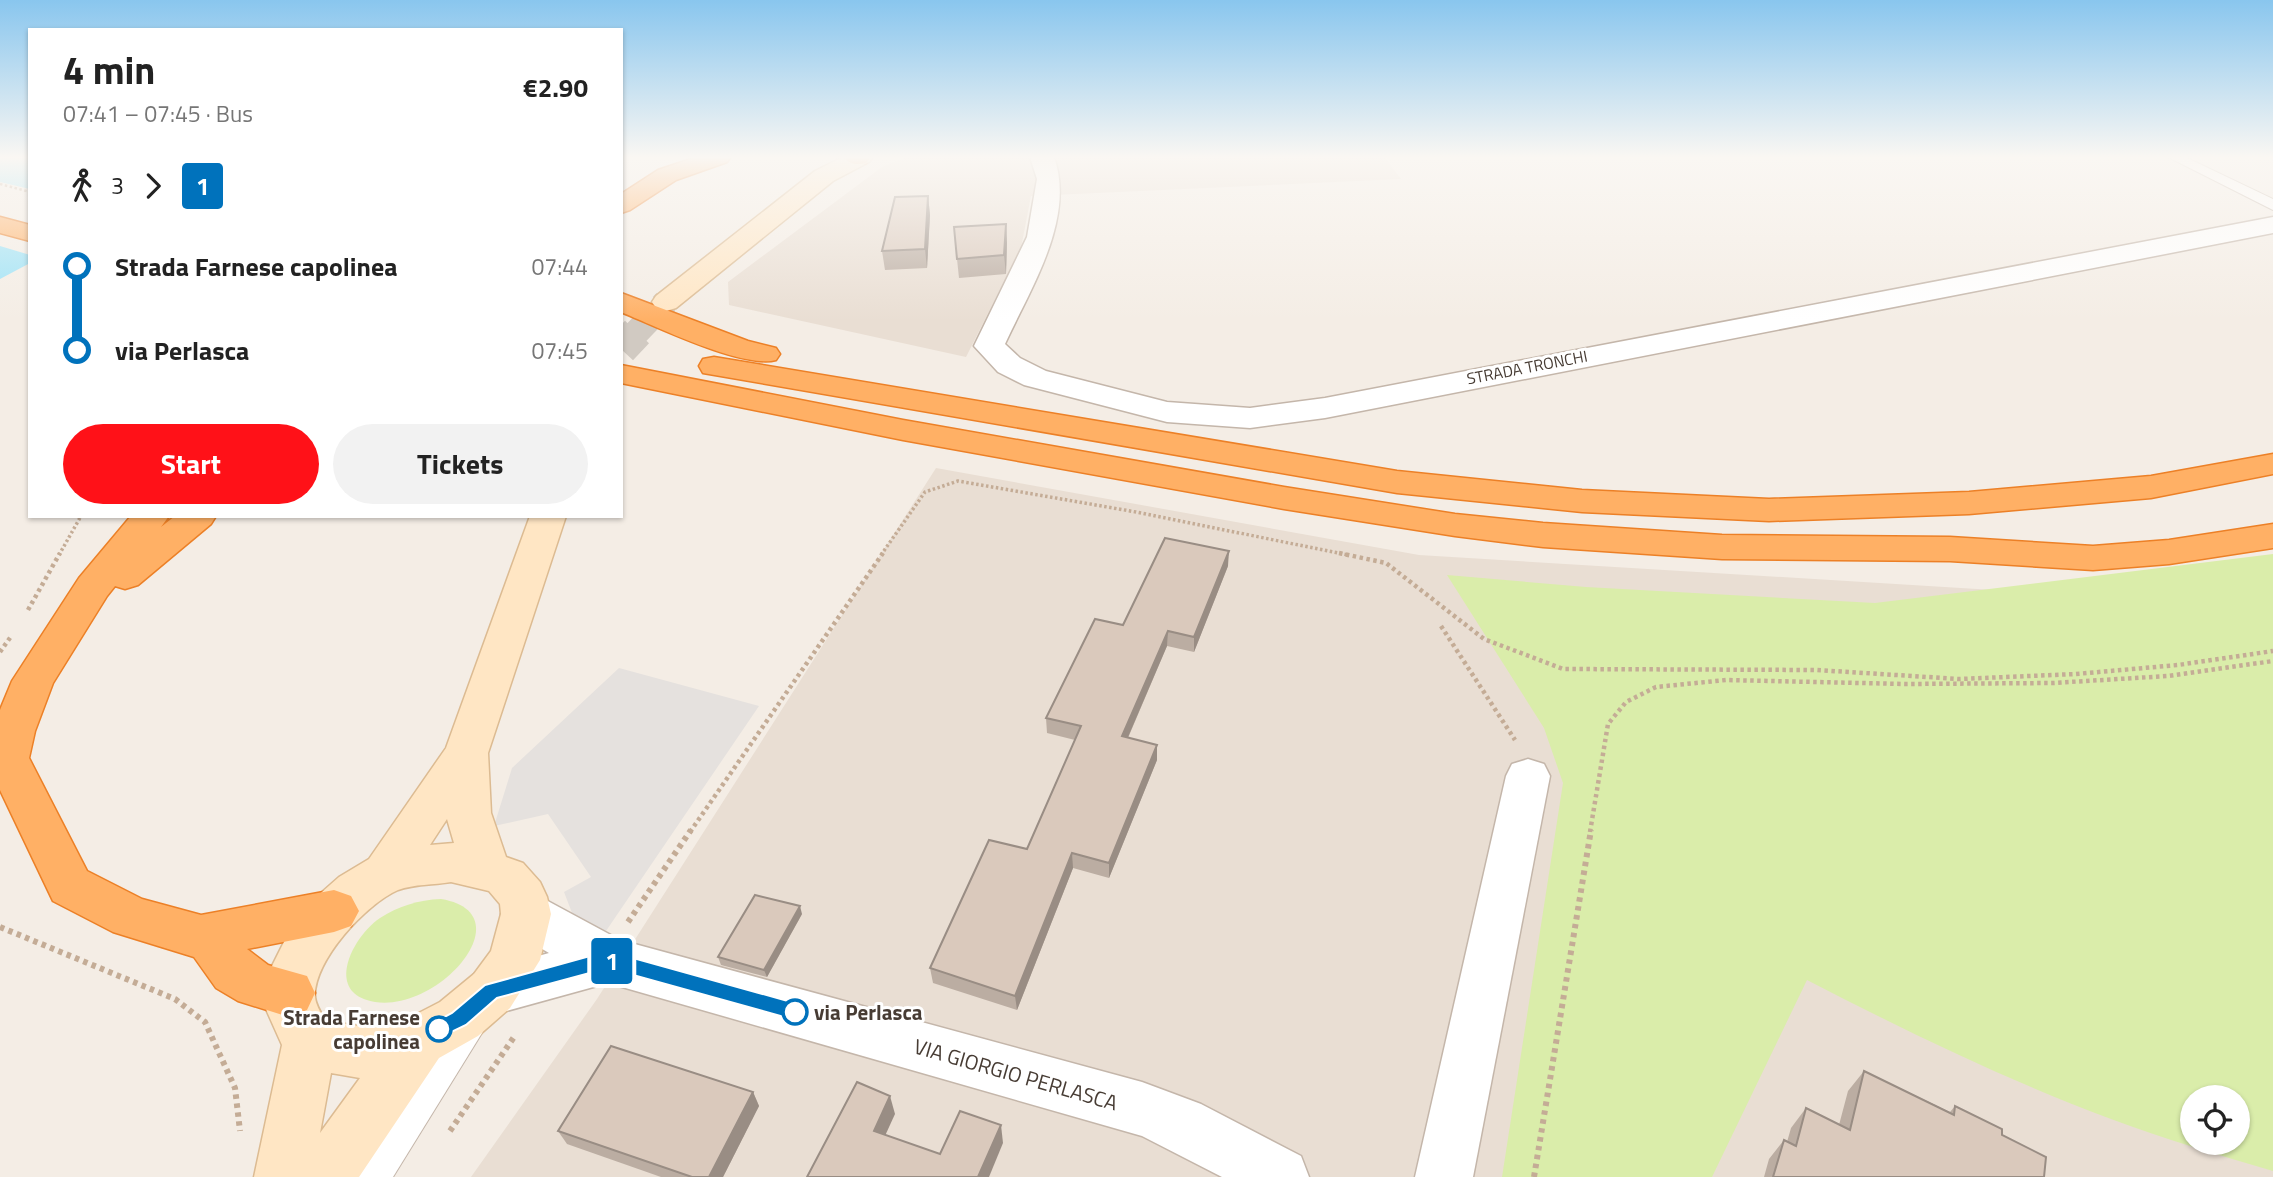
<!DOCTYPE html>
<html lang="en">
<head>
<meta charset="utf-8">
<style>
	:root { --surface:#fff; --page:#f2f2f2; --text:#222; --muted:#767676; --accent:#ff1118 }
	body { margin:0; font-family:"Titillium Web",sans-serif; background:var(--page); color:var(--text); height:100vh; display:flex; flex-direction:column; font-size:26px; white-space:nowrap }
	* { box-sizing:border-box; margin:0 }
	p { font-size:23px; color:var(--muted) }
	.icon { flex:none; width:38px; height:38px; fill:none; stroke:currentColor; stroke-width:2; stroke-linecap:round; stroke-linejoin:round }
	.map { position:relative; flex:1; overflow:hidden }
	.sheet { position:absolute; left:28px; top:28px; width:595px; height:490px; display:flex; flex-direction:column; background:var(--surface); border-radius:0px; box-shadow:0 2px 5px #0004 }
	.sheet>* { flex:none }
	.badge { padding:0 14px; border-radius:5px; font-size:24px; line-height:46px }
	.tools { position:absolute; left:2180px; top:1085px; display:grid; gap:14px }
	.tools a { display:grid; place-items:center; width:70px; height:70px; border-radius:50%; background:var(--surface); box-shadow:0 2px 5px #0004; font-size:35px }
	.map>.badge { position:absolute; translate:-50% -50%; box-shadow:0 0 0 4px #fff }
	.legs { display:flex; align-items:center; gap:10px; height:77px; padding:0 35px; font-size:23px }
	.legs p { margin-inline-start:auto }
	.summary { display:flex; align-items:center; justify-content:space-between; height:119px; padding:0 35px }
	h1 { font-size:38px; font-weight:700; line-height:52px }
	.action { display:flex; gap:14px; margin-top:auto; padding:14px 35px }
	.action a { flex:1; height:80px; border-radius:42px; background:var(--accent); color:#fff; font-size:28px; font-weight:700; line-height:80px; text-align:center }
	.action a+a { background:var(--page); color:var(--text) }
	ul { padding:0 35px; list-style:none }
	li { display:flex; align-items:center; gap:24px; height:84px; font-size:26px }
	li i { display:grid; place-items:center; width:10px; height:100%; margin:0 9px; background:currentColor }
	li i::after { content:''; width:18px; height:18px; margin:-9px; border:5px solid; border-radius:50%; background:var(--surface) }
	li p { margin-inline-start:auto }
	li:first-child i { background:linear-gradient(#0000 50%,currentColor 0) }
	li:last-child i { background:linear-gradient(currentColor 50%,#0000 0) }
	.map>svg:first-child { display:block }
	.residential { fill:#e9ded3; fill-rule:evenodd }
	.green { fill:#daedaa; fill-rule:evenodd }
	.parking { fill:#e5e1de }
	.water { fill:#9be2f7 }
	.pier { fill:#f4ede5 }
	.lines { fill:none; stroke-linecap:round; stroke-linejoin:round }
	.secondary-tunnel-far1 { stroke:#d1cac2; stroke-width:26; stroke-dasharray:26 13; stroke-linecap:butt }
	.secondary-tunnel { stroke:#d1cac2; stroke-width:33; stroke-dasharray:33 17; stroke-linecap:butt }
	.lane-casing { stroke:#c4b6aa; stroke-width:2 }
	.street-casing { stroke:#c4b6aa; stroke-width:3 }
	.secondary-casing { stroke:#dcbb92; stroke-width:3 }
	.highway-casing { stroke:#ec8027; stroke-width:3 }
	.path-far3 { stroke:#c4ac96; stroke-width:2.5; stroke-dasharray:2.5 2.5; stroke-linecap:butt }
	.path-far2 { stroke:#c4ac96; stroke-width:3.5; stroke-dasharray:2.5 2.5; stroke-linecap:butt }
	.path-far1 { stroke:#c4ac96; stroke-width:4.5; stroke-dasharray:3.5 3.5; stroke-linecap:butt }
	.path { stroke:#c4ac96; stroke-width:6; stroke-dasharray:4.5 4.5; stroke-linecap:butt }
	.lane { fill:#fff; fill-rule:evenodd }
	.street { fill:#fff; fill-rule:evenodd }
	.secondary { fill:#ffe6c4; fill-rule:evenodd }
	.highway { fill:#ffb065; fill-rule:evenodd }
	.wall { fill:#bbada2 }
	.shaded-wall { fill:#998d84 }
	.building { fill:#dac9bc; stroke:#998d84; stroke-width:2 }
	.line-1 { fill:#0072bc; stroke:#fff; stroke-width:2 }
	.stop-1-dot { fill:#fff; stroke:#0072bc; stroke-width:3.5 }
	.labels { text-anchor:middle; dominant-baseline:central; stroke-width:6; stroke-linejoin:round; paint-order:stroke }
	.far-street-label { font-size:16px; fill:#473c34; stroke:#fff }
	.near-stop-label { font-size:21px; font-weight:bold; fill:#473c34; stroke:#fff; text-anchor:start }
	.near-street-label { font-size:21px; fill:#473c34; stroke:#fff }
</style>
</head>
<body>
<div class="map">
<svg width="2273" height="1177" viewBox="0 0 2273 1177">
	<rect width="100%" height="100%" fill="#f4ede5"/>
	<!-- residential -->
	<g class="residential">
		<path d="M906 157H1384L1401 179 1031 196 1021 248 966 357 729 305 728 282 882 167Z"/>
		<path d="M936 468 1419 555 2273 607V1177H471L597 999ZM2193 1097H2238V1143H2193Z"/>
	</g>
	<!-- green -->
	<g class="green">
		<path d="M2273 554V1171C2219 1155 2164 1139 2111 1119 2006 1080 1906 1031 1807 980L1712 1177H1502L1563 783 1544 728 1447 575 1586 587 1875 603ZM2193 1097H2238V1143H2193Z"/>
		<path d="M441 899C525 913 440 1012 375 1002 323 994 352 937 380 918 399 906 418 900 441 899Z"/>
	</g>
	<!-- parking -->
	<path class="parking" d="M619 668 759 706 606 931 574 918 564 892 591 877 548 814 494 826 512 768Z"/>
	<!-- water -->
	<path class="water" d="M0 157H30V263L0 279Z"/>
	<!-- pier -->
	<path class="pier" d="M0 182 30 189V255L0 246Z"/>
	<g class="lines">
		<!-- secondary-tunnel-far1 -->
		<path class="secondary-tunnel-far1" d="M635 334 666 302"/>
		<!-- secondary-tunnel -->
		<path class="secondary-tunnel" d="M621 349 637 332"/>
		<defs>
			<g id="lane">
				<path d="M2168 157H2185L2273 199V210Z"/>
				<path d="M471 1008 482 1013 487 1023 482 1033 393 1177H356L361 1165 460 1013Z"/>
			</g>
			<g id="street">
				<path d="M1030 157H1054C1076 219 1030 289 1005 344L1020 358 1046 371 1167 402 1250 408 1325 398 2273 217V233L1325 418 1250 428 1167 422 1024 385 998 372 974 346 1027 237 1037 179Z"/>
				<path d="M1528 759 1544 764 1550 776 1473 1177H1415L1506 776 1512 764Z"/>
				<path d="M526 893 544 899 620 940 1142 1082 1201 1104 1301 1156 1309 1177H1222L1142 1136 608 983 492 1015 474 1008 466 991 474 974 549 953 508 929 501 914 508 899Z"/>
			</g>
			<g id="secondary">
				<path d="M843 157H873L869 162 833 181 676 308 666 311 656 308 652 302 656 296 815 171Z"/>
				<path d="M530 516H566L488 753 491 813 506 857 523 863 540 882 547 897 551 914 540 960 510 1008 478 1036 439 1058 359 1177H254L282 1045 265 1007 263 994 266 978 292 926 322 892 339 877 369 859 446 748ZM447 819 454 843 430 845ZM451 882 489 891 500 904 501 914 491 951 474 974 440 1002 411 1017 365 1027 326 1021C321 1013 316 1006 315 997 313 961 366 904 398 890 414 884 434 885 451 882ZM331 1073 360 1078 320 1133Z"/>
			</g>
			<g id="highway">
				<path d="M697 157H731L727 162 676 180 630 210 621 213V194L658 170Z"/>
				<path d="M844 157H869L870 158 866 163C857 165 850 165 844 157Z"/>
				<path d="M0 217 30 225V241L0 233Z"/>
				<path d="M621 293 748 341 776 348 780 354 776 360C743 369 655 326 621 312Z"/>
				<path d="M714 357 1397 471 1582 490 1769 499 1969 492 2151 476 2273 454V474L2151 498 1969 514 1769 521 1582 512 1397 493 703 373 699 366 703 359Z"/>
				<path d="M621 365 903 420 1284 487 1455 514 1543 523 1722 535 1950 537 2093 546 2169 540 2273 524V548L2169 564 2093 570 1950 561 1722 559 1543 547 1455 536 1284 509 903 440 621 383Z"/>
				<path d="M131 516H169L161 527 175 516H216L211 524 138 585 125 589 115 586 107 596 53 683 35 731 29 758 87 871 142 899 201 915 334 890 351 896 359 911 351 926 334 932 247 949 268 965 307 976 315 993 307 1010 289 1017 238 1001 216 988 194 957 113 932 53 901 0 790V710L12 681 79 578Z"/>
			</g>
		</defs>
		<!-- lane casing -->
		<use href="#lane" class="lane-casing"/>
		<!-- street casing -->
		<use href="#street" class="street-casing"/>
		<!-- secondary casing -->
		<use href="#secondary" class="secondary-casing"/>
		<!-- highway casing -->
		<use href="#highway" class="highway-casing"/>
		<!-- path-far3 -->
		<path class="path-far3" d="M0 184 30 192"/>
		<!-- path-far2 -->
		<g class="path-far2">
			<path d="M59 555 81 516"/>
			<path d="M881 555 925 492 958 481 1136 512 1348 555"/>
		</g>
		<!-- path-far1 -->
		<g class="path-far1">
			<path d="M1339 553 1386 563 1484 639 1563 669 1817 670 1959 679 2076 674 2178 665 2273 651"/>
			<path d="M28 610 60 553"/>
			<path d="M1441 626 1515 740"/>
			<path d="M0 652 12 635"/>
			<path d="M690 832 883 553"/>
			<path d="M1590 832 1608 724 1626 702 1656 687 1726 680 1905 684 2053 683 2168 676 2273 661"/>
		</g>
		<!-- path -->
		<g class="path">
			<path d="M628 922 691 830"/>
			<path d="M0 927 175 999 205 1022 235 1088 240 1131"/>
			<path d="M450 1131 514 1037"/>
			<path d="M1534 1177 1591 830"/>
		</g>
		<!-- lane -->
		<use href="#lane" class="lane"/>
		<!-- street -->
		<use href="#street" class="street"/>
		<!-- secondary -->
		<use href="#secondary" class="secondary"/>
		<!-- highway -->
		<use href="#highway" class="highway"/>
	</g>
	<!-- wall -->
	<g class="wall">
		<path d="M928 196 930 215 927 268 885 270 882 251Z"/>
		<path d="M1006 224 1007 243 1006 274 959 278 957 259Z"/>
		<path d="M1228 566 1194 652 1167 646 1128 738 1157 760 1109 878 1073 868 1017 1010 933 983 930 968 1027 849 1075 740 1047 733 1046 718 1123 625Z"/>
		<path d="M802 914 767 977 721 965 718 957Z"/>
		<path d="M1864 1071 1950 1112 1955 1106 2002 1135 2044 1177H1764L1769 1159 1784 1140 1787 1142 1791 1128 1806 1108 1839 1125 1848 1091Z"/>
		<path d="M753 1092 759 1106 723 1177H661L567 1144 558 1131Z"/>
	</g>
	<!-- shaded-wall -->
	<g class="shaded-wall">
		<path d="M928 196 930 215 927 268 925 249Z"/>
		<path d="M1006 224 1007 243 1006 274 1004 255Z"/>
		<path d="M1229 551 1228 566 1194 652V637Z"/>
		<path d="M1168 631 1167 646 1122 751V736Z"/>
		<path d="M1157 745V760L1109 878V863Z"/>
		<path d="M1072 853 1073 868 1017 1010 1015 996Z"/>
		<path d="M800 906 802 914 767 977 764 970Z"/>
		<path d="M753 1092 759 1106 723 1177H709Z"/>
		<path d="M890 1096 895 1114 879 1149 874 1131Z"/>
		<path d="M1001 1125 1003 1143 989 1177H978Z"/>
	</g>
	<!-- building -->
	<g class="building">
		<path d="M928 196 925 249 882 251 895 197Z"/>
		<path d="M1006 224 1004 255 957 259 954 227Z"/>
		<path d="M1165 538 1229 551 1194 637 1168 631 1122 736 1157 745 1109 863 1072 853 1015 996 930 968 989 840 1027 849 1081 726 1046 718 1095 619 1123 625Z"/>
		<path d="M755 895 800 906 764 970 718 957Z"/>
		<path d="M611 1046 753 1092 709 1177H692L558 1131Z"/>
		<path d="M1864 1071 1954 1115 1955 1106 2002 1129V1135L2046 1157 2044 1177H1773L1784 1140 1796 1146 1806 1108 1850 1130Z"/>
		<path d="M857 1082 890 1096 874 1131 940 1154 960 1111 1001 1125 978 1177H807Z"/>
	</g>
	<!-- sky -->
	<linearGradient id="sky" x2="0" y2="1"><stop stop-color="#89c6ee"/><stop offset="0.49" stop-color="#faf7f3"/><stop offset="1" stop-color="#faf7f3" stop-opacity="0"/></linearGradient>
	<rect width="2273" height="321" fill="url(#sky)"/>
	<!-- line-1 -->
	<path class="line-1" d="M608 951 795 1003 802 1006 804 1012 802 1018 795 1020 608 968 497 998 466 1025 439 1038 433 1035 430 1029 433 1023 452 1013 485 985Z"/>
	<!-- markers -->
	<g class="stop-1-dot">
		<circle cx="795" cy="1012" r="12"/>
		<circle cx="439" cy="1029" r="12"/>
	</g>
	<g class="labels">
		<!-- far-street labels -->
		<g class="far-street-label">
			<text transform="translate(1527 367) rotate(-11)">STRADA TRONCHI</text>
		</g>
		<!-- near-stop labels -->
		<g class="near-stop-label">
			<text x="814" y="1012">via Perlasca</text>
			<text x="420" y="1017" text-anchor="end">Strada Farnese<tspan x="420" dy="24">capolinea</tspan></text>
		</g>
		<!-- near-street labels -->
		<g class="near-street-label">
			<text transform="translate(1016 1074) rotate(16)">VIA GIORGIO PERLASCA</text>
		</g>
	</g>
</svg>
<div class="tools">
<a><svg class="icon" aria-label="locate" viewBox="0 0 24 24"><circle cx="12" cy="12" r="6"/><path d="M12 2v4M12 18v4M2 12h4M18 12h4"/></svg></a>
</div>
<b class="badge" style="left:612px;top:961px;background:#0072bc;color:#fff">1</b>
<section class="sheet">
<div class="summary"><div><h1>4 min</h1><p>07:41 – 07:45 · Bus</p></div><b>€2.90</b></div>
<div class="legs"><svg class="icon" aria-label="walk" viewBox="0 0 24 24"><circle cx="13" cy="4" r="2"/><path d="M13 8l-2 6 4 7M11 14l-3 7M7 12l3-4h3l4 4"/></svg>3<svg class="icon" aria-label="forward" viewBox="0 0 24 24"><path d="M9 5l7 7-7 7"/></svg><b class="badge" style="background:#0072bc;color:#fff">1</b></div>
<ul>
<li><i style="color:#0072bc"></i><b>Strada Farnese capolinea</b><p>07:44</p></li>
<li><i style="color:#0072bc"></i><b>via Perlasca</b><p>07:45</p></li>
</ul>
<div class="action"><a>Start</a><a>Tickets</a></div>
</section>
</div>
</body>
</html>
